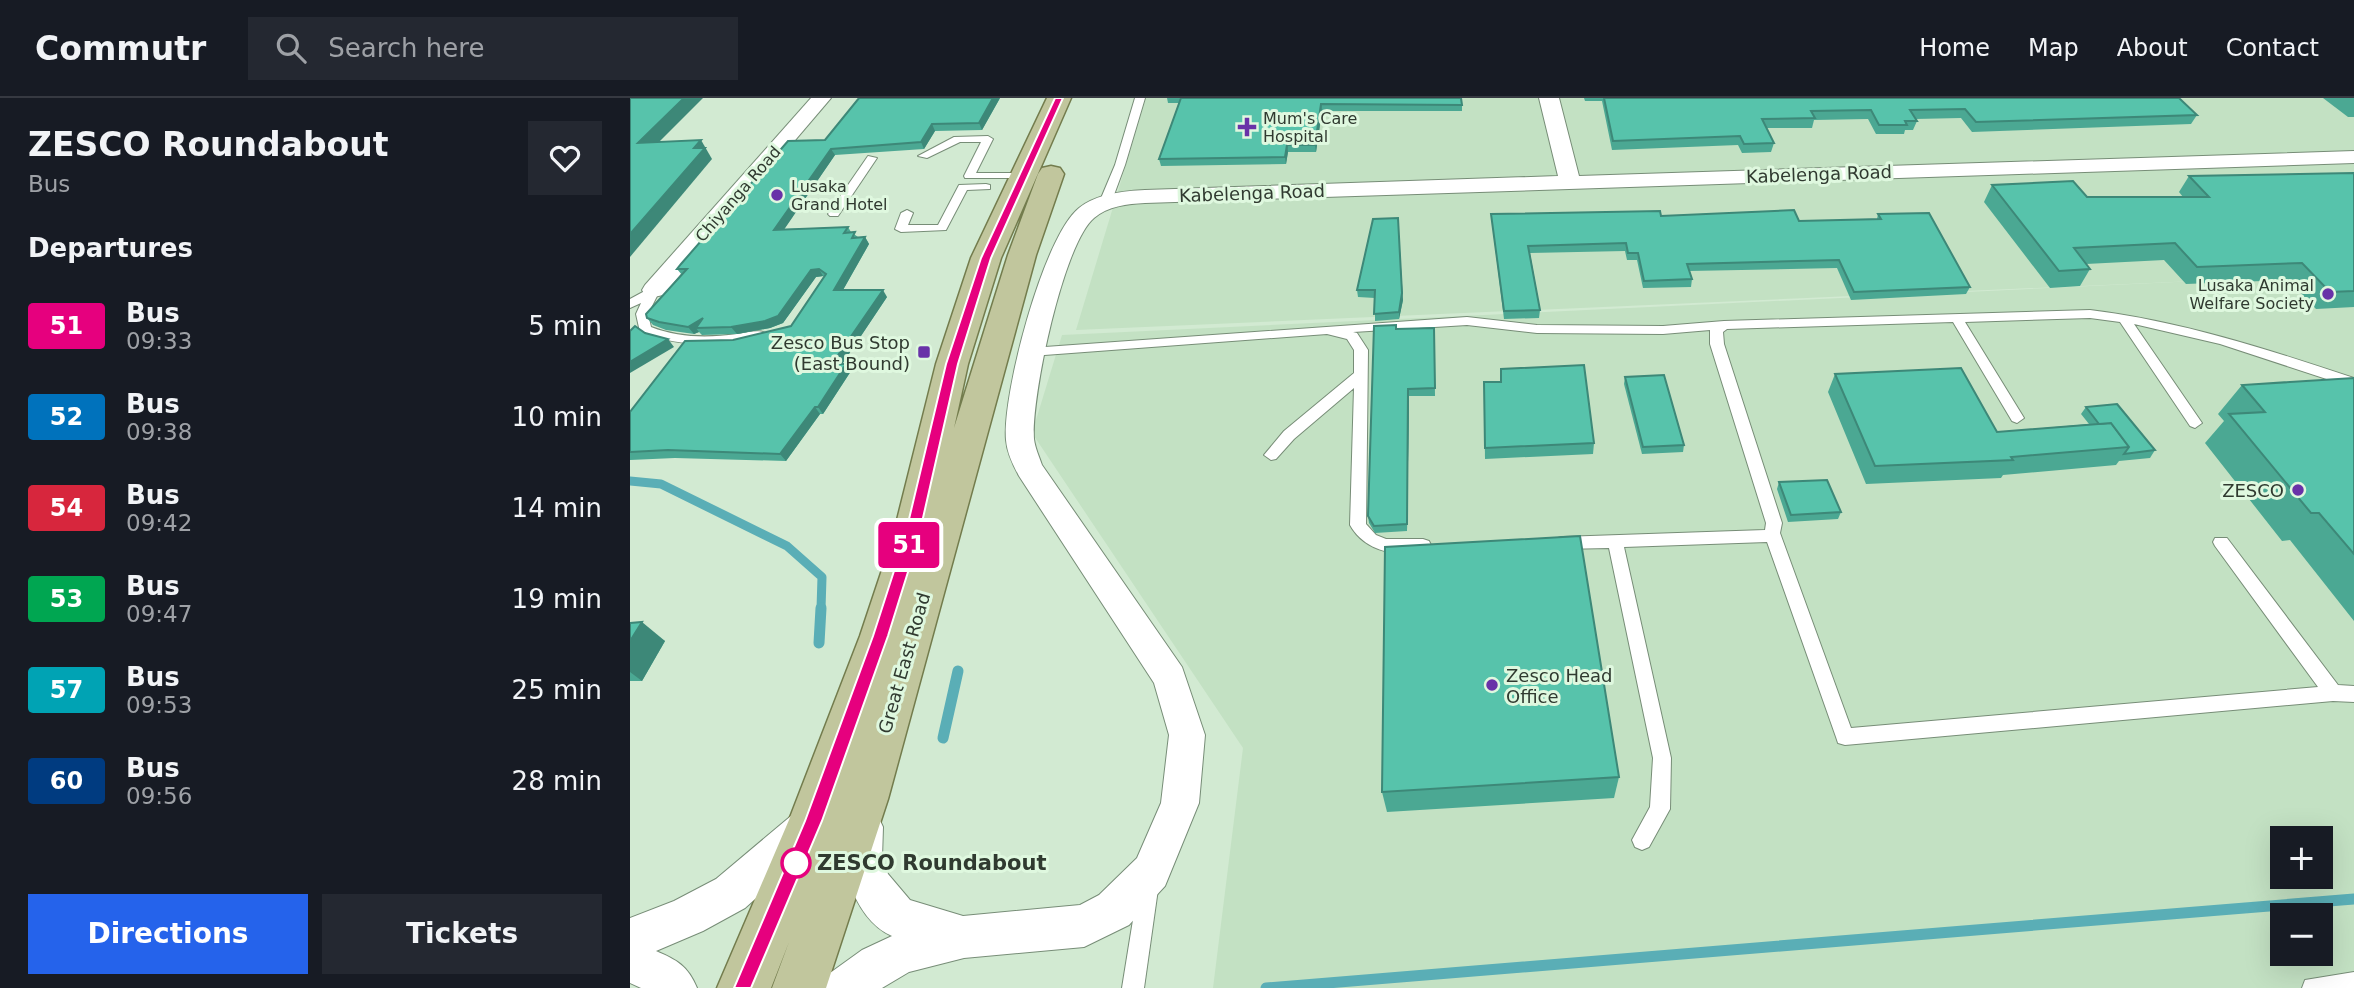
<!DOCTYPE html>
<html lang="en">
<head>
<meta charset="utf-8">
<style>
	:root { --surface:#171b24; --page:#242831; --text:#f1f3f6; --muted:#9ea1a6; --line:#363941; --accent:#2563eb }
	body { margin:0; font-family:"DejaVu Sans",sans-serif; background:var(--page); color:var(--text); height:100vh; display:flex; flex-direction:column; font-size:26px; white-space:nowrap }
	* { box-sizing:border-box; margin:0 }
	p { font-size:23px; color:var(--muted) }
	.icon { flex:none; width:38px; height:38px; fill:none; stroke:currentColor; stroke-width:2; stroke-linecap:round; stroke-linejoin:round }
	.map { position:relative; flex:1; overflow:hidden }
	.side { display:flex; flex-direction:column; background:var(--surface); width:630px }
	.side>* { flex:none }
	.badge { padding:0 14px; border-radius:5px; font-size:24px; line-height:46px }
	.buttons { position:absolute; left:1640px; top:728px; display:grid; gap:14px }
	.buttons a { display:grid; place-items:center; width:63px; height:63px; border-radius:0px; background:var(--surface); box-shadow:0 7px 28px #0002; font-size:35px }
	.map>.badge { position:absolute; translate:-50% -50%; box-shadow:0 0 0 4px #fff }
	h2 { padding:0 28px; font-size:26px; line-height:63px }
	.round { display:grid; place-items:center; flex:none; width:74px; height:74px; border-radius:0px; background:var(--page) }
	.head { display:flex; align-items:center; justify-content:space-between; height:119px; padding:0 28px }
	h1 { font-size:33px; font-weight:700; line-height:52px }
	.cta { display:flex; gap:14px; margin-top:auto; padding:14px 28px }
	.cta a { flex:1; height:80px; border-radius:0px; background:var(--accent); color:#fff; font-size:28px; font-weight:700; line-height:80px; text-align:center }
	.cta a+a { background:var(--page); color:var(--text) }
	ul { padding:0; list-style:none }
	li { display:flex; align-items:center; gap:21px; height:91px; padding:0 28px }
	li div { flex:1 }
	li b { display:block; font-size:26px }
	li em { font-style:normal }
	li .badge { min-width:77px; font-weight:700; text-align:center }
	header { display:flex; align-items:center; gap:42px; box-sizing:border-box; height:98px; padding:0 35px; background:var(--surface); border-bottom:2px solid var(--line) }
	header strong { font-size:33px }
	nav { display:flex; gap:38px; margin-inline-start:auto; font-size:24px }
	.search { width:490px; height:63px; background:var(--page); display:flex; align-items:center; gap:18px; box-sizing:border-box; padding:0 24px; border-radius:0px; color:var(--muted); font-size:26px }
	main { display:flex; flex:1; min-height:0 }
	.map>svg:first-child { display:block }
	.built { fill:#c3e1c3; fill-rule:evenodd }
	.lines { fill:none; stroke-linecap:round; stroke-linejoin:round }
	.stream-far1 { stroke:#5aaeb6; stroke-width:9 }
	.stream { stroke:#5aaeb6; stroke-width:11 }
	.lane-casing { stroke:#778d77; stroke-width:2 }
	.street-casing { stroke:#778d77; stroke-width:2 }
	.primary-casing { stroke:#737c4d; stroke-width:3 }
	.lane { fill:#fff; fill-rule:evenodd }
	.street { fill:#fff; fill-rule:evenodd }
	.primary { fill:#c1c69d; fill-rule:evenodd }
	.wall { fill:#4ba893 }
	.shaded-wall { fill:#3d8878 }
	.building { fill:#57c3ab; stroke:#3d8878; stroke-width:2 }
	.line { fill:#e6007e; stroke:#fff; stroke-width:2 }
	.poi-dot { fill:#6932a8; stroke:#dff8df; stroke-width:2.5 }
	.stop-dot { fill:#fff; stroke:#e6007e; stroke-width:3.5 }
	.labels { text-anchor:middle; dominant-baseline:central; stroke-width:6; stroke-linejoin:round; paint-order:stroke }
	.far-poi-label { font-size:16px; fill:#303a30; stroke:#dff8df; text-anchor:start }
	.far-street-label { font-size:16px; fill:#303a30; stroke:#dff8df }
	.street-label { font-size:18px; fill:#303a30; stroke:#dff8df }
	.poi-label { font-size:18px; fill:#303a30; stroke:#dff8df; text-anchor:end }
	.near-stop-label { font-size:21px; font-weight:bold; fill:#303a30; stroke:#dff8df; text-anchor:start }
</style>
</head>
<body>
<header>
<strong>Commutr</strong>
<div class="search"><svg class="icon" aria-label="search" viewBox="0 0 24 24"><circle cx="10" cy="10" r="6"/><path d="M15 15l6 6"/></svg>Search here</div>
<nav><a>Home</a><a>Map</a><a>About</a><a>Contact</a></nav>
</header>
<main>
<section class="side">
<div class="head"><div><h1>ZESCO Roundabout</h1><p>Bus</p></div><a class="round"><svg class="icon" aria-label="heart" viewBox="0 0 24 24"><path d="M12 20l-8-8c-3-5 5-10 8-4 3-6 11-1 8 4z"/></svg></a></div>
<h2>Departures</h2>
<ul>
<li><span class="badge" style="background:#e6007e;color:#fff">51</span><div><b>Bus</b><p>09:33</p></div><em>5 min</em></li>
<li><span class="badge" style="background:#0072bc;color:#fff">52</span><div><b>Bus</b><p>09:38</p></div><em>10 min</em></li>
<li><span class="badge" style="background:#d7263d;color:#fff">54</span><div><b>Bus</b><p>09:42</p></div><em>14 min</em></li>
<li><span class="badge" style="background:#00a651;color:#fff">53</span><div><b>Bus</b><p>09:47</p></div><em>19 min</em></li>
<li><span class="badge" style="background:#00a3b4;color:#fff">57</span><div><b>Bus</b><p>09:53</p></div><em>25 min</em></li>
<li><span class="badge" style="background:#003b80;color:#fff">60</span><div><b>Bus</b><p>09:56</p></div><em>28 min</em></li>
</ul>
<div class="cta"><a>Directions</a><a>Tickets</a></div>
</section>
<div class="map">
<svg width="1724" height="890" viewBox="0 0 1724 890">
	<rect width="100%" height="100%" fill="#d2ead2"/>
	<!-- built -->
	<path class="built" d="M516 0H1724V890H583L613 650 402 335 432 237 1588 182 446 232ZM1652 740H1690V779H1652ZM1652 817H1690V856H1652Z"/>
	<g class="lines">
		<!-- stream-far1 -->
		<path class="stream-far1" d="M0 383 31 386 157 448 192 479 191 511"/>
		<!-- stream -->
		<g class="stream">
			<path d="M189 545 191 510"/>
			<path d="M313 640 328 573"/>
			<path d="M636 890 1724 801"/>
		</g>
		<defs>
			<g id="lane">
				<path d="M505 0H515L495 67 481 105 471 107 469 105 485 67Z"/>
				<path d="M358 38 363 41 346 75H394L398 76V80H335L334 78 351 44H330L297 60 288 58 324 39Z"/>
				<path d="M238 58 247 60 208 118H200L198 116Z"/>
				<path d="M356 86 360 87V91L337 92 316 132 271 134 265 131 271 115 277 112 283 115 278 127H308L329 87Z"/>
				<path d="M24 188 30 192 18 216 21 229C49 240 78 240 107 236 118 235 131 230 138 237L132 241C89 247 51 250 10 234L6 216 11 205 0 210V201Z"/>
				<path d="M1460 212C1550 223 1637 251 1724 280V290L1590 246 1504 226 1572 325 1565 330 1560 328 1490 224 1460 220 1335 224 1394 320 1387 325 1382 323 1323 224 1097 231 1093 234 1094 246 1152 425 1150 435 1221 630 1688 589 1585 448 1583 444 1585 440H1597L1708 587 1724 588V604L1703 603 1215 647 1208 645 1206 639 1137 444 994 449 1041 660 1040 711 1019 749 1012 752 1005 749 1002 742 1020 709 1023 660 979 450 931 451 925 449 923 445 925 441 931 439 1135 432 1136 425 1080 246V232L1033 236 907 235 837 227 723 234 727 235 738 252 736 426 746 437 756 441H793L799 443 801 447 799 451C770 461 735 454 720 427L724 290 664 341 646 361 641 362 634 357 654 333 724 275V252L717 241 697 236 401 258 394 254 401 250 837 219 907 227 1033 228 1094 223Z"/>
				<path d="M518 781 525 784 528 791 514 890H492L508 791 511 784Z"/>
				<path d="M1724 874V890H1672L1675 882Z"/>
			</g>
			<g id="street">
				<path d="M181 0H201L33 197 24 199 15 197 12 192 15 187Z"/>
				<path d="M909 0H929L949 78 1724 53V65L515 105C497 106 478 108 464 120 433 146 401 300 404 341 405 350 409 358 412 367L552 569 575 637 569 705 535 788 499 827 454 849 334 860 279 874 252 890H193L200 875 232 852 262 838C222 821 203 753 219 716L233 710 247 716 253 729 252 760 258 776 280 802 333 818 450 807 469 797 507 760 531 705 539 637 524 585 389 378C383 367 377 355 376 342 372 297 413 139 449 110 466 96 493 93 515 92L928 78Z"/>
				<path d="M175 712 189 718 195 731 189 744 115 810 73 833 26 853C47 862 58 868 67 890H11L0 885V820L44 803 86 781 161 718Z"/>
			</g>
			<path id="primary" d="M417 0H441L371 160 338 266 324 330 378 157 408 76 412 70 421 68 430 70 434 76 406 157 258 701 196 890H142L159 844 141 890H87L159 722 230 538 262 442 306 266 341 160Z"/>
		</defs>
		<!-- lane casing -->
		<use href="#lane" class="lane-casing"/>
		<!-- street casing -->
		<use href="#street" class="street-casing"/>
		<!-- primary casing -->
		<use href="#primary" class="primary-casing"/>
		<!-- lane -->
		<use href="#lane" class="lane"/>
		<!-- street -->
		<use href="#street" class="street"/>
		<!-- primary -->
		<use href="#primary" class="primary"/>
	</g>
	<!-- wall -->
	<g class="wall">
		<path d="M370 0 352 32 305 33 294 51 205 57 154 131 218 129 221 134 228 139H235L239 146 213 192 257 199 212 266H216L221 273 193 316H190L156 363 45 360 0 362V314L103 242 161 228 194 178 186 179 153 225 140 230 107 236 72 237 69 234 64 236 36 232 23 227 17 220 52 177 47 171 195 42Z"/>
		<path d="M537 0H840H832V13H692L686 54H658L656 66 531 68 529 61 549 5H538Z"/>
		<path d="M954 0H1549L1567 17 1561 26 1342 34 1331 20 1285 21 1287 23 1283 32H1275L1274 36H1246L1238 21 1184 22 1182 30H1136L1144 45 1141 54 1112 55 1108 47 982 52 972 3H955Z"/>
		<path d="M1693 0H1724V19H1718Z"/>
		<path d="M1724 75V209L1686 211 1658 182 1556 186 1534 162 1456 166 1460 171 1450 188 1420 190 1354 104 1362 87 1457 99H1553L1549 94 1559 78Z"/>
		<path d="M861 116 1031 118 1169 123 1247 121 1248 116 1340 189 1336 196 1221 202 1207 170 1059 173 1062 181 1061 189 1013 190 1007 162H997L995 153 900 155 910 212 909 220 874 221Z"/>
		<path d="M743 121 773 202 769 221 745 223V200L728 199 727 192Z"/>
		<path d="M766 227 767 231 804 230 805 298H779L777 433 745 435 739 425 738 418Z"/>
		<path d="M1205 276 1367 334 1459 326 1451 316 1456 309 1525 352 1520 360 1489 363 1486 367 1373 377 1371 380 1236 386 1198 294Z"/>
		<path d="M995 279 1054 347 1053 354 1012 356 994 286Z"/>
		<path d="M1724 280V523L1660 442 1652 443 1575 345 1594 323 1588 316 1612 287Z"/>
		<path d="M854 284 964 345 963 356 855 361Z"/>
		<path d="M1149 384 1211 414 1208 421 1158 424 1147 391Z"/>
		<path d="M0 525 35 543 12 583H0Z"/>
		<path d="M989 679 984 700 757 714 752 694Z"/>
	</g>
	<!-- shaded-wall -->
	<g class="shaded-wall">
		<path d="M54 0H73L17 56 8 45Z"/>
		<path d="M363 0H370L352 32 349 25Z"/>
		<path d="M691 6 692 13 686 54 685 47Z"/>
		<path d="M302 26 305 33 294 51 291 44Z"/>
		<path d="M71 42 82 61 0 159V136Z"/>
		<path d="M657 47 658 54 656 66 655 59Z"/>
		<path d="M201 51 205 57 149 139 144 132Z"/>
		<path d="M768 120 773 202 769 221V214Z"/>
		<path d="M235 139 239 146 209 199 204 192Z"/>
		<path d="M189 171 193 178 186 179 153 225 140 230 107 236 101 229 181 172Z"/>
		<path d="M253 192 257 199 207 274 202 266Z"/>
		<path d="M73 220 66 230 69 234 64 236 58 229Z"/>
		<path d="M38 241 44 249 0 275V264Z"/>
		<path d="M216 266 221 273 193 316 188 309Z"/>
		<path d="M778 291 779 298 777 433V426Z"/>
		<path d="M185 309 190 316 156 363 150 356Z"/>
		<path d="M12 524 35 543 12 583 0 574V543Z"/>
	</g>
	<!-- building -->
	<g class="building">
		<path d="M0 0H54L8 45 71 42 64 50H75L0 136Z"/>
		<path d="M229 0H363L349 25 302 26 291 44 201 51 144 132 218 129 214 135 225 134 222 140 235 139 204 192H253L202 266H216L188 309H185L150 356 38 352 0 354V314L55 243 103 242 161 228 196 176 189 171 181 172 148 218 135 223 101 229 66 230 73 220 58 229 29 224 17 220 16 216 57 171H47L51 166 158 43 195 42Z"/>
		<path d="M551 0H831L832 7 691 6 685 47H657L655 59 529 61Z"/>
		<path d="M974 0H1549L1567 17 1346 24 1335 11 1280 12 1287 23H1275L1277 27H1249L1241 12 1181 13 1185 20 1132 21 1144 45 1114 46 1110 38 983 43Z"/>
		<path d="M1724 75V193L1700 194 1672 165 1567 169 1545 145 1444 150 1460 171 1429 173 1362 87 1443 83 1457 99H1579L1559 78Z"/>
		<path d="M1164 112 1169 123 1251 121 1248 116 1299 115 1340 189 1224 194 1209 162 1057 166 1062 181 1014 183 1008 155H998L996 145 898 148 910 212 874 213 861 116 1030 113 1031 118Z"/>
		<path d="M768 120 772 195 769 214 744 216 745 192H727L743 121Z"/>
		<path d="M766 227V231L804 230 805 290 778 291 777 426 744 428 738 418 744 228Z"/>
		<path d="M5 228 15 235 38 241 0 264V233Z"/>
		<path d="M954 267 964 345 855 350 854 284H871V271Z"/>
		<path d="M1331 270 1367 334 1481 325 1499 349 1381 359 1383 362 1245 368 1205 276Z"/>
		<path d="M1034 277 1054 347 1013 349 995 279Z"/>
		<path d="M1724 280V456L1689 415H1681L1599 316 1635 314 1612 287Z"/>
		<path d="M1487 306 1525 352 1494 356 1499 349 1481 325 1469 326 1456 309Z"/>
		<path d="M1197 382 1211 414 1161 417 1149 384Z"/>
		<path d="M950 438 989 679 752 694 755 449Z"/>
		<path d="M12 524 0 543V525Z"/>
	</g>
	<!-- line -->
	<path class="line" d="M425 0H433L361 160 328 266 288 442 258 538 192 723 121 890H104L175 723 243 538 274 442 316 266 351 160Z"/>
	<!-- markers -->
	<g class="poi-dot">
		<path d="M613.5 18.5h7v7h7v7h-7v7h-7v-7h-7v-7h7z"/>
		<circle cx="147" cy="97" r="7"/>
		<circle cx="1698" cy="196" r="7"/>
		<rect x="287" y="247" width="14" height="14" rx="3.5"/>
		<circle cx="1668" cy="392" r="7"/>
		<circle cx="862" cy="587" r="7"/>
	</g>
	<circle class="stop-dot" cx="166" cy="765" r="14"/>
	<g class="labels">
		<!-- far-poi labels -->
		<g class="far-poi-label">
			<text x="633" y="20">Mum's Care<tspan x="633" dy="18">Hospital</tspan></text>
			<text x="161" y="88">Lusaka<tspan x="161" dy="18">Grand Hotel</tspan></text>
			<text x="1684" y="187" text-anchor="end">Lusaka Animal<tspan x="1684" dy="18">Welfare Society</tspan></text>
		</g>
		<!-- far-street labels -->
		<g class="far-street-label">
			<text transform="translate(108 96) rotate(-49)">Chiyanga Road</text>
		</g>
		<!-- street labels -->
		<g class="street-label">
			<text transform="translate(1189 76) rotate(-2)">Kabelenga Road</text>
			<text transform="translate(622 95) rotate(-2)">Kabelenga Road</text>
			<text transform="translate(274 565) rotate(-74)">Great East Road</text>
		</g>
		<!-- poi labels -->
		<g class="poi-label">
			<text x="280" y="244">Zesco Bus Stop<tspan x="280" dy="21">(East Bound)</tspan></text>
			<text x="1654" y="392">ZESCO</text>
			<text x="876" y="577" text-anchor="start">Zesco Head<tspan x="876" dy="21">Office</tspan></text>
		</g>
		<!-- near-stop labels -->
		<g class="near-stop-label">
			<text x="187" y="765">ZESCO Roundabout</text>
		</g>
	</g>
</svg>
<div class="buttons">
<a>+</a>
<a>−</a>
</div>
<b class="badge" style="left:279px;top:447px;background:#e6007e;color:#fff">51</b>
</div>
</main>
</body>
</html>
